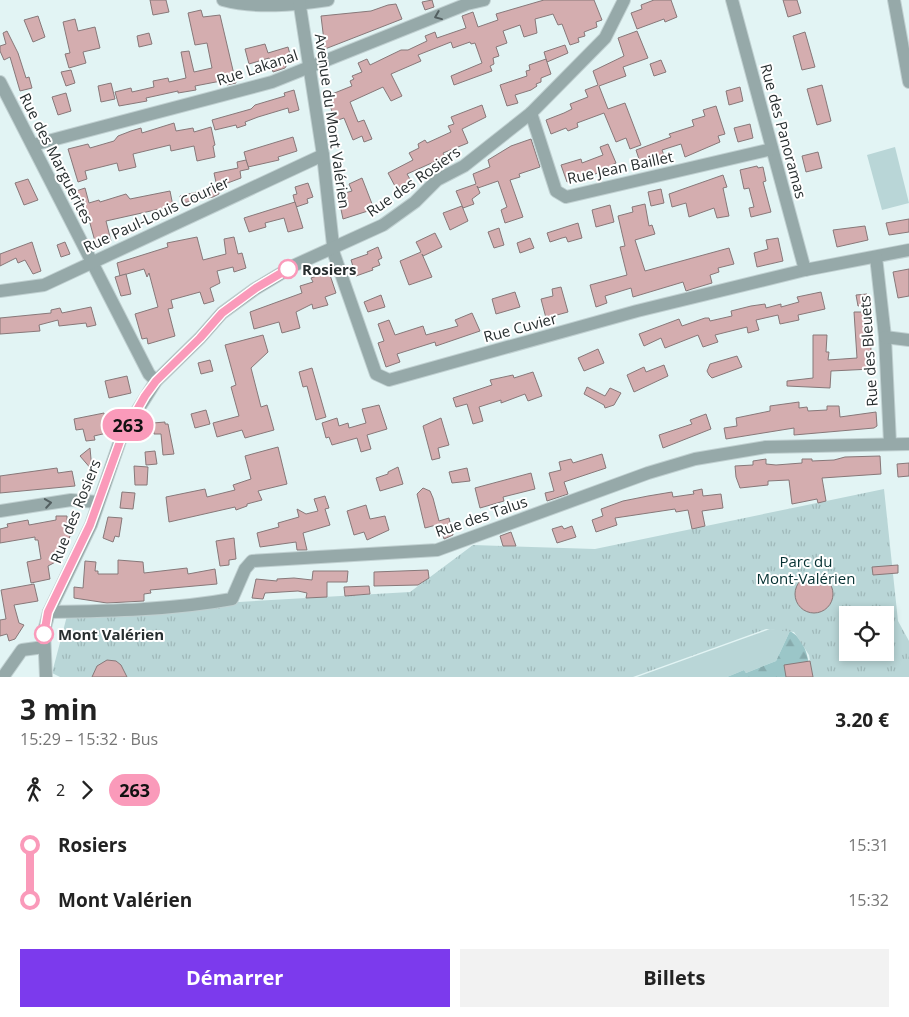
<!DOCTYPE html>
<html lang="fr">
<head>
<meta charset="utf-8">
<style>
	:root { --surface:#fff; --page:#f2f2f2; --text:#222; --muted:#767676; --accent:#7c3aed }
	body { margin:0; font-family:"Open Sans",sans-serif; background:var(--page); color:var(--text); height:100vh; display:flex; flex-direction:column; font-size:19px; white-space:nowrap }
	* { box-sizing:border-box; margin:0 }
	p { font-size:16px; color:var(--muted) }
	.icon { flex:none; width:28px; height:28px; fill:none; stroke:currentColor; stroke-width:2; stroke-linecap:round; stroke-linejoin:round }
	.map { position:relative; height:677px; overflow:hidden }
	.details { display:flex; flex-direction:column; background:var(--surface); flex:1 }
	.details>* { flex:none }
	.badge { padding:0 10px; border-radius:16px; font-size:18px; line-height:32px }
	.controls { position:absolute; left:839px; top:606px; display:grid; gap:10px }
	.controls a { display:grid; place-items:center; width:55px; height:55px; border-radius:0px; background:var(--surface); box-shadow:0 2px 8px #0003; font-size:25px }
	.map>.badge { position:absolute; translate:-50% -50%; box-shadow:0 0 0 2px #fff }
	.legs { display:flex; align-items:center; gap:8px; height:55px; padding:0 20px; font-size:16px }
	.legs p { margin-inline-start:auto }
	.overview { display:flex; align-items:center; justify-content:space-between; height:85px; padding:0 20px }
	h1 { font-size:28px; font-weight:700; line-height:38px }
	.button { display:flex; gap:10px; margin-top:auto; padding:10px 20px }
	.button a { flex:1; height:58px; border-radius:0px; background:var(--accent); color:#fff; font-size:20px; font-weight:700; line-height:58px; text-align:center }
	.button a+a { background:var(--page); color:var(--text) }
	ul { padding:0 20px; list-style:none }
	li { display:flex; align-items:center; gap:18px; height:55px; font-size:19px }
	li i { display:grid; place-items:center; width:8px; height:100%; margin:0 6px; background:currentColor }
	li i::after { content:''; width:12px; height:12px; margin:-6px; border:4px solid; border-radius:50%; background:var(--surface) }
	li p { margin-inline-start:auto }
	li:first-child i { background:linear-gradient(#0000 50%,currentColor 0) }
	li:last-child i { background:linear-gradient(currentColor 50%,#0000 0) }
	.map>svg:first-child { display:block }
	.grass { fill:#b9d6d7 }
	.forest { fill:url(#forest-firs) }
	.park { fill:url(#park-tufts); fill-rule:evenodd }
	.building { fill:#d4adaf; stroke:#877879 }
	.lines { fill:none; stroke-linecap:round; stroke-linejoin:round }
	.street-casing { stroke:#c0d0d1; stroke-width:14 }
	.street { stroke:#96a9a9; stroke-width:12 }
	.oneway { stroke:#535f60 }
	.line-1-casing { stroke:#fff; stroke-width:11 }
	.line-1 { stroke:#fa9aba; stroke-width:8 }
	.stop-1-dot { fill:#fff; stroke:#fa9aba; stroke-width:2.5 }
	.labels { text-anchor:middle; dominant-baseline:central; stroke-width:4; stroke-linejoin:round; paint-order:stroke }
	.street-label { font-size:15px; fill:#272e2f; stroke:#fff }
	.stop-label { font-size:15px; font-weight:bold; fill:#272e2f; stroke:#fff; text-anchor:start }
	.park-label { font-size:15px; fill:#043031; stroke:#fff }
</style>
</head>
<body>
<div class="map">
<svg width="909" height="677" viewBox="0 0 909 677">
	<defs>
		<pattern id="forest-firs" width="22" height="20" patternUnits="userSpaceOnUse" patternTransform="scale(1.25)"><rect width="22" height="20" fill="#9bc6c8"/><path d="M5 1l3.5 6h-7zM16 11l3.5 6h-7z" fill="#86aaac"/></pattern>
		<pattern id="park-tufts" width="24" height="20" patternUnits="userSpaceOnUse" patternTransform="scale(1.25)"><rect width="24" height="20" fill="#b9d6d7"/><path d="M3 7l-1-3M5 7V3M7 7l1-3M15 17l-1-3M17 17v-4M19 17l1-3" fill="none" stroke="#9fb8b9"/></pattern>
	</defs>
	<rect width="100%" height="100%" fill="#e2f4f4"/>
	<!-- grass -->
	<g class="grass">
		<path d="M895 147 909 203 882 210 867 155Z"/>
		<path d="M770 629 790 631 776 661 746 673 744 670 727 677H637Z"/>
	</g>
	<!-- forest -->
	<path class="forest" d="M790 631C807 641 808 659 811 677H727L744 670 746 673 776 661Z"/>
	<!-- park -->
	<path class="park" d="M884 489 898 621 909 641V677H813L809 655 794 632 766 629 633 677H60L52 673 68 612 410 592 473 545 595 549ZM848 615H885V652H848Z"/>
	<!-- building -->
	<g class="building">
		<path d="M150 0H166L169 12 153 15Z"/>
		<path d="M432 0 434 7 425 10 422 2Z"/>
		<path d="M544 0H594L602 20 596 22 597 27 584 32 585 36 578 38 579 42 570 45 562 24 558 25 553 14 535 19 537 33 524 37 520 25 503 31 507 43 496 47 499 56 493 58 494 64 490 66 492 71 454 85 451 76 482 63 475 43 471 44 470 42 453 48 451 42 418 55 421 61 391 74 402 96 391 101 383 87 350 102 358 122 364 120 372 139 364 142 362 136 353 140 344 118 335 121 327 96 352 86 350 81 354 79 352 76 362 72 358 63 367 59 370 65 401 50H408L427 41 425 36 435 32 437 38 466 28 462 16 473 12 478 27 498 20 496 14Z"/>
		<path d="M654 0H671L677 17 665 22 664 19 637 29 631 13 642 9 641 5Z"/>
		<path d="M783 0H797L801 13 788 17Z"/>
		<path d="M396 4 402 19 325 49 321 16 371 11 388 5Z"/>
		<path d="M201 10 203 17 220 15 236 83 227 85 226 80 195 86 196 90 178 93V91L146 98 147 101 119 106 115 92 131 88 132 92 154 87 153 81 168 78 169 82 186 78 181 52 189 51 194 72 212 68 207 43 195 45 188 13Z"/>
		<path d="M38 16 45 37 33 42 24 20Z"/>
		<path d="M75 19 78 31 95 27 100 48 83 52 86 63 69 68 65 54 70 53 63 22Z"/>
		<path d="M7 31 18 53 26 78 29 77 32 88 20 91 10 57 4 60 0 51V46L6 44 3 33Z"/>
		<path d="M637 31 648 58 623 67 626 76 599 86 608 109 625 103 641 145 630 149 626 138 616 142 604 113 577 123 578 127 568 131 566 128 551 134 546 120 564 113 572 109 570 104 588 97 585 90 598 85 593 71 624 56 618 38Z"/>
		<path d="M805 32 815 67 802 70 793 36Z"/>
		<path d="M149 33 152 44 139 47 137 36Z"/>
		<path d="M265 44 268 53 288 47 291 58 285 68 273 72 269 58 249 64 245 49Z"/>
		<path d="M565 45 568 53 547 62 544 52Z"/>
		<path d="M546 59 551 74 541 78V82L536 84 537 86 531 90 515 95 518 103 507 106 500 85 527 76 526 71 530 70 529 65Z"/>
		<path d="M661 60 666 72 654 76 650 64Z"/>
		<path d="M71 70 75 83 66 86 61 72Z"/>
		<path d="M111 83 115 99 101 102 98 86Z"/>
		<path d="M822 85 831 121 817 125 807 89Z"/>
		<path d="M740 87 743 101 729 105 726 91Z"/>
		<path d="M294 90 299 110 289 113 288 108 258 117 245 122 246 125 237 128 236 125 215 130 212 120 251 109 255 105 285 96 284 93Z"/>
		<path d="M66 93 71 111 58 115 52 97Z"/>
		<path d="M482 105 486 117 462 129 468 143 443 153 445 157 407 174 411 181 396 188 388 173 413 160 409 153 419 148 418 144 425 140 427 143 451 132 448 126 454 124 451 117Z"/>
		<path d="M716 106 725 134 718 136 720 142 685 157 681 144 662 150 665 158 642 168 636 150 671 137 669 134 694 126 692 120 705 116 703 110Z"/>
		<path d="M174 123 176 131 193 128 194 132 211 127 215 145 213 146 215 157 197 161 194 146 171 151 170 145 133 154 136 167 119 171 117 163 85 171 87 179 78 182 68 149 88 144 90 148 114 141 118 136 131 131 141 128 142 133Z"/>
		<path d="M750 124 753 138 738 142 734 128Z"/>
		<path d="M293 137 297 151 278 157 279 160 248 167 244 152Z"/>
		<path d="M531 139 540 167 519 174 520 177 510 180 523 217 505 223 501 210 507 207 498 181 478 188 477 186 480 193 472 199 474 204 463 208 456 191 476 184 473 174 490 167 488 160 511 146Z"/>
		<path d="M608 144 616 163 610 166 611 168 587 177 586 175 567 182 561 165 581 159 582 163 603 155 600 147Z"/>
		<path d="M818 152 822 168 806 172 802 156Z"/>
		<path d="M246 160 249 169 240 171 241 178 217 187 214 173 238 168 237 162Z"/>
		<path d="M757 166 758 168 763 167 766 181 763 182 771 212 751 217 749 208 754 207 749 188 744 189 740 170Z"/>
		<path d="M723 175 727 187 723 188 729 216 717 218 714 208 689 217 686 203 672 207 669 194Z"/>
		<path d="M362 178 374 209 343 219 338 195 352 191 349 184Z"/>
		<path d="M28 179 38 200 24 205 15 183Z"/>
		<path d="M308 183 313 197 307 199 308 203 296 207 293 195 297 194 295 187Z"/>
		<path d="M218 187 219 194 213 197 182 203 180 196Z"/>
		<path d="M85 188 89 203 99 200 100 202 126 194 130 199 170 191 173 206 106 221 111 241 96 245 88 216 80 218 76 207 80 205 76 191Z"/>
		<path d="M661 189 664 203 651 206 648 192Z"/>
		<path d="M295 202 303 228 288 232 284 218 265 223 266 227 249 232 244 218Z"/>
		<path d="M645 204 649 226 652 225 655 234 635 240 645 271 729 248 734 264 718 268 719 272 710 275 712 283 692 289 686 291 683 282 633 297 631 288 605 296 607 303 596 307 590 285 627 275 620 247 625 246 618 216 633 212 632 207Z"/>
		<path d="M610 205 614 222 596 227 592 210Z"/>
		<path d="M462 206 468 221 450 230 443 213Z"/>
		<path d="M909 219V232L889 235 886 223Z"/>
		<path d="M578 223 582 238 568 242 566 237 562 238 550 242 547 233Z"/>
		<path d="M865 226 868 240 837 247 833 230Z"/>
		<path d="M499 228 504 245 494 248 488 232Z"/>
		<path d="M435 233 442 247 423 256 422 254 432 277 409 285 400 261 421 252 416 242Z"/>
		<path d="M197 237 203 260 226 254 224 239 234 237 238 254 242 253 246 268 234 272 233 267 217 271 220 283 210 288 214 301 204 304 200 292 171 300 173 308 168 309 175 336 148 344 147 338 142 339 135 314 158 307 149 273 147 277 144 269 120 276 117 263 168 247 167 243Z"/>
		<path d="M530 238 534 248 520 253 517 243Z"/>
		<path d="M778 238 783 261 757 267 754 253 768 249 766 240Z"/>
		<path d="M32 242 41 271 33 274 25 260 18 263 16 258 0 266V254Z"/>
		<path d="M65 242 70 254 61 257 57 245Z"/>
		<path d="M378 247 382 258 378 260 380 265 372 268 373 270 356 276 351 260 368 254 367 252Z"/>
		<path d="M909 269V296L898 298 893 272Z"/>
		<path d="M329 272 336 293 325 297 328 305 313 309 312 304 296 312 300 328 282 333 279 322 254 329 250 312 302 293 300 286 313 282 311 278Z"/>
		<path d="M126 274 131 294 121 296 115 277Z"/>
		<path d="M561 287 568 312 546 318 541 299 553 296 552 289Z"/>
		<path d="M515 292 520 307 496 314 492 299Z"/>
		<path d="M821 292 825 309 798 315 799 320 780 324 778 315 756 320 759 330 748 333 747 327 715 335 718 342 703 347 698 335 665 348 661 338 644 346 639 334 679 319 682 326 705 318H709L710 321 732 316 731 311 751 306 765 304 766 308 781 304V307L799 302 797 297Z"/>
		<path d="M867 294 868 304 858 306 856 295Z"/>
		<path d="M381 295 385 307 368 312 364 302Z"/>
		<path d="M91 307 96 325 87 327 86 323 59 326 58 320 39 325 40 331 0 334V318L51 313V310L60 308 62 313Z"/>
		<path d="M854 312H869L872 369 831 371 830 388 787 386V381L813 378V335H827L826 352H829L828 360 857 358Z"/>
		<path d="M472 313 480 331 436 346 435 342 397 354 400 362 386 367 378 343 384 341 378 324 389 320 395 335 423 326 426 335 458 326 455 320Z"/>
		<path d="M263 335 268 352 251 368 261 407 267 405 274 430 245 438 242 430 217 437 213 423 239 416 231 387 236 385 225 345Z"/>
		<path d="M598 349 604 363 584 371 578 358Z"/>
		<path d="M737 356 742 367 712 378 709 375 707 371 710 364Z"/>
		<path d="M210 360 213 371 201 374 198 363Z"/>
		<path d="M664 365 668 376 634 392 627 375 644 367 646 372Z"/>
		<path d="M312 368 326 417 316 420 307 386 303 387 299 372Z"/>
		<path d="M533 372 542 396 528 401 525 394 501 403V400L479 407 483 421 473 424 467 404 456 407 453 398 492 385 490 380 513 375 514 378Z"/>
		<path d="M127 376 131 393 109 398 105 381Z"/>
		<path d="M587 387 605 396 610 388 621 393 614 405 605 408 604 405 584 394Z"/>
		<path d="M799 402V408L807 407 808 411 827 410V406H839L840 417 876 412 877 426 874 428 794 435V428L726 439 724 428 737 426 736 418 770 411V406Z"/>
		<path d="M379 405 387 429 367 435 371 449 361 452 357 438 332 445 329 437 326 438 322 423 337 418 339 426 348 423 349 428 366 423 362 409Z"/>
		<path d="M206 410 210 424 195 428 191 414Z"/>
		<path d="M104 413 107 433 94 436 95 440 86 441 83 429 76 430 74 419Z"/>
		<path d="M706 414 711 429 663 448 659 435 692 424 690 420Z"/>
		<path d="M441 418 449 445 438 448 440 458 432 460 423 426Z"/>
		<path d="M165 422V424H168L174 454 163 455 161 434H154L153 423Z"/>
		<path d="M278 447 287 484 258 491 262 500 247 504V506L236 510 235 507 169 522 166 497 205 489 207 497 235 490 233 485 251 479 245 456Z"/>
		<path d="M90 448 92 470 80 456Z"/>
		<path d="M155 451 157 464 146 465 145 452Z"/>
		<path d="M602 454 606 468 564 482 568 494 547 501 545 493 554 491 549 473 561 470 559 462 571 459 573 463Z"/>
		<path d="M880 456 881 474 822 478 826 501 818 503 817 499 792 504 789 480 768 481V485L740 488 736 477 735 466 753 465V461L766 459V464L776 465 802 463V459H812V461L834 460 845 457Z"/>
		<path d="M909 463V476L898 477 897 464Z"/>
		<path d="M134 466 148 467 147 485H135Z"/>
		<path d="M398 467 403 484 380 491 376 478 388 474V472Z"/>
		<path d="M57 468 58 473 72 471 75 486 0 493V476Z"/>
		<path d="M467 468 470 481 452 483 449 472Z"/>
		<path d="M531 473 535 489 503 497 504 501 480 508 475 488Z"/>
		<path d="M423 488 430 491 433 498 439 521 449 518 453 535 444 539 440 524 425 528 417 494Z"/>
		<path d="M702 489 703 496 721 494 723 508 702 511 705 526 692 529 688 510 676 512 675 509 615 518 617 525 596 532 592 520 603 516 601 509 623 501 648 496 672 492 673 497 694 494 693 491Z"/>
		<path d="M122 492 135 493 133 509 120 508Z"/>
		<path d="M325 496 329 508 325 509 330 525 303 533 307 550H297L296 542 260 547 257 533 279 527 278 523 299 517 297 509 306 514 318 511 314 499Z"/>
		<path d="M366 505 370 519 385 516 389 530 367 540 364 532 354 535 347 511Z"/>
		<path d="M56 516H67V524H72V531L61 559 48 566 50 579 31 583 27 562 41 559 38 540H35V537L0 543V529L8 527 7 524 28 520 29 525 56 520Z"/>
		<path d="M108 517 122 518 119 537 115 536 113 542 103 538Z"/>
		<path d="M562 526 564 529 572 526 576 537 557 543 552 529Z"/>
		<path d="M511 532 516 546H503L500 536Z"/>
		<path d="M234 538 236 559 229 560V565L220 566 216 541Z"/>
		<path d="M118 560 143 562 144 573 187 568 188 574 215 569 217 584 150 590 151 593 144 594V601L107 603 74 598V587L83 588 85 561 96 562 95 571H98V574H118Z"/>
		<path d="M898 565V573L873 575 872 567Z"/>
		<path d="M428 570 429 578 418 585 374 586V572Z"/>
		<path d="M313 571H348L347 582H327V597L306 598 307 593 298 591 265 593 263 599 252 598 256 579 277 581V579L294 578 312 580Z"/>
		<circle cx="814" cy="594" r="19"/>
		<path d="M34 584 38 601 14 605 19 623 24 625 15 639 9 641 7 634 0 636V620L6 619 1 590Z"/>
		<path d="M369 586 370 594 345 596 344 587Z"/>
		<path d="M107 660 116 661 121 665 127 677H92L97 666Z"/>
		<path d="M810 661 813 677H786L784 665Z"/>
	</g>
	<g class="lines">
		<defs>
			<g id="street">
				<path d="M223 0C257 9 294 5 328 0"/>
				<path d="M299 0 323 155 334 254 376 374 389 380 637 311 805 270 909 250"/>
				<path d="M732 0 805 270"/>
				<path d="M894 0 909 82"/>
				<path d="M0 82 149 374 156 381"/>
				<path d="M531 113 556 191 566 197 772 149"/>
				<path d="M33 145 272 82 467 4 484 0"/>
				<path d="M876 257 885 337 890 443"/>
				<path d="M0 291 44 285 323 155"/>
				<path d="M885 337 909 340"/>
				<path d="M0 511 71 500 98 502"/>
				<path d="M49 612C110 611 172 610 232 599L245 569 252 561 437 550 648 473 695 459 766 447 909 444"/>
				<path d="M3 677 22 650 44 647"/>
				<path d="M46 677 44 631 49 612 91 525 122 435 156 381 200 338 222 313 255 289 295 265 383 225 415 202 437 180 464 166 531 113 605 38 624 0"/>
			</g>
		</defs>
		<!-- street casing -->
		<use href="#street" class="street-casing"/>
		<!-- street -->
		<use href="#street" class="street"/>
	</g>
	<!-- one-way arrows -->
	<defs><path id="oneway-chevron" d="M-2-3.5L2.5 0L-2 3.5" fill="none" stroke-width="1.6" stroke-linecap="round" stroke-linejoin="round" transform="scale(1.25)"/></defs>
	<g class="oneway">
		<use href="#oneway-chevron" transform="translate(438 16) rotate(158)"/>
		<use href="#oneway-chevron" transform="translate(48 503) rotate(-9)"/>
	</g>
	<g class="lines">
		<defs>
			<path id="line-1" d="M44 634 48 612 90 525 122 436 145 396 156 381 200 338 222 313 256 288 288 269"/>
		</defs>
		<!-- line-1 casing -->
		<use href="#line-1" class="line-1-casing"/>
		<!-- line-1 -->
		<use href="#line-1" class="line-1"/>
	</g>
	<!-- markers -->
	<g class="stop-1-dot">
		<circle cx="288" cy="269" r="9"/>
		<circle cx="44" cy="634" r="9"/>
	</g>
	<g class="labels">
		<!-- street labels -->
		<g class="street-label">
			<text transform="translate(257 67) rotate(-18)">Rue Lakanal</text>
			<text transform="translate(333 121) rotate(82)">Avenue du Mont Valérien</text>
			<text transform="translate(784 131) rotate(75)">Rue des Panoramas</text>
			<text transform="translate(57 158) rotate(63)">Rue des Marguerites</text>
			<text transform="translate(620 167) rotate(-12)">Rue Jean Baillet</text>
			<text transform="translate(413 181) rotate(-35)">Rue des Rosiers</text>
			<text transform="translate(156 214) rotate(-25)">Rue Paul-Louis Courier</text>
			<text transform="translate(520 327) rotate(-15)">Rue Cuvier</text>
			<text transform="translate(868 351) rotate(-94)">Rue des Bleuets</text>
			<text transform="translate(75 511) rotate(-68)">Rue des Rosiers</text>
			<text transform="translate(481 516) rotate(-19)">Rue des Talus</text>
		</g>
		<!-- stop labels -->
		<g class="stop-label">
			<text x="302" y="269">Rosiers</text>
			<text x="58" y="634">Mont Valérien</text>
		</g>
		<!-- park labels -->
		<g class="park-label">
			<text x="806" y="561">Parc du<tspan x="806" dy="17">Mont-Valérien</tspan></text>
		</g>
	</g>
</svg>
<div class="controls">
<a><svg class="icon" aria-label="locate" viewBox="0 0 24 24"><circle cx="12" cy="12" r="6"/><path d="M12 2v4M12 18v4M2 12h4M18 12h4"/></svg></a>
</div>
<b class="badge" style="left:128px;top:425px;background:#fa9aba;color:#111">263</b>
</div>
<section class="details">
<div class="overview"><div><h1>3 min</h1><p>15:29 – 15:32 · Bus</p></div><b>3.20 €</b></div>
<div class="legs"><svg class="icon" aria-label="walk" viewBox="0 0 24 24"><circle cx="13" cy="4" r="2"/><path d="M13 8l-2 6 4 7M11 14l-3 7M7 12l3-4h3l4 4"/></svg>2<svg class="icon" aria-label="forward" viewBox="0 0 24 24"><path d="M9 5l7 7-7 7"/></svg><b class="badge" style="background:#fa9aba;color:#111">263</b></div>
<ul>
<li><i style="color:#fa9aba"></i><b>Rosiers</b><p>15:31</p></li>
<li><i style="color:#fa9aba"></i><b>Mont Valérien</b><p>15:32</p></li>
</ul>
<div class="button"><a>Démarrer</a><a>Billets</a></div>
</section>
</body>
</html>
